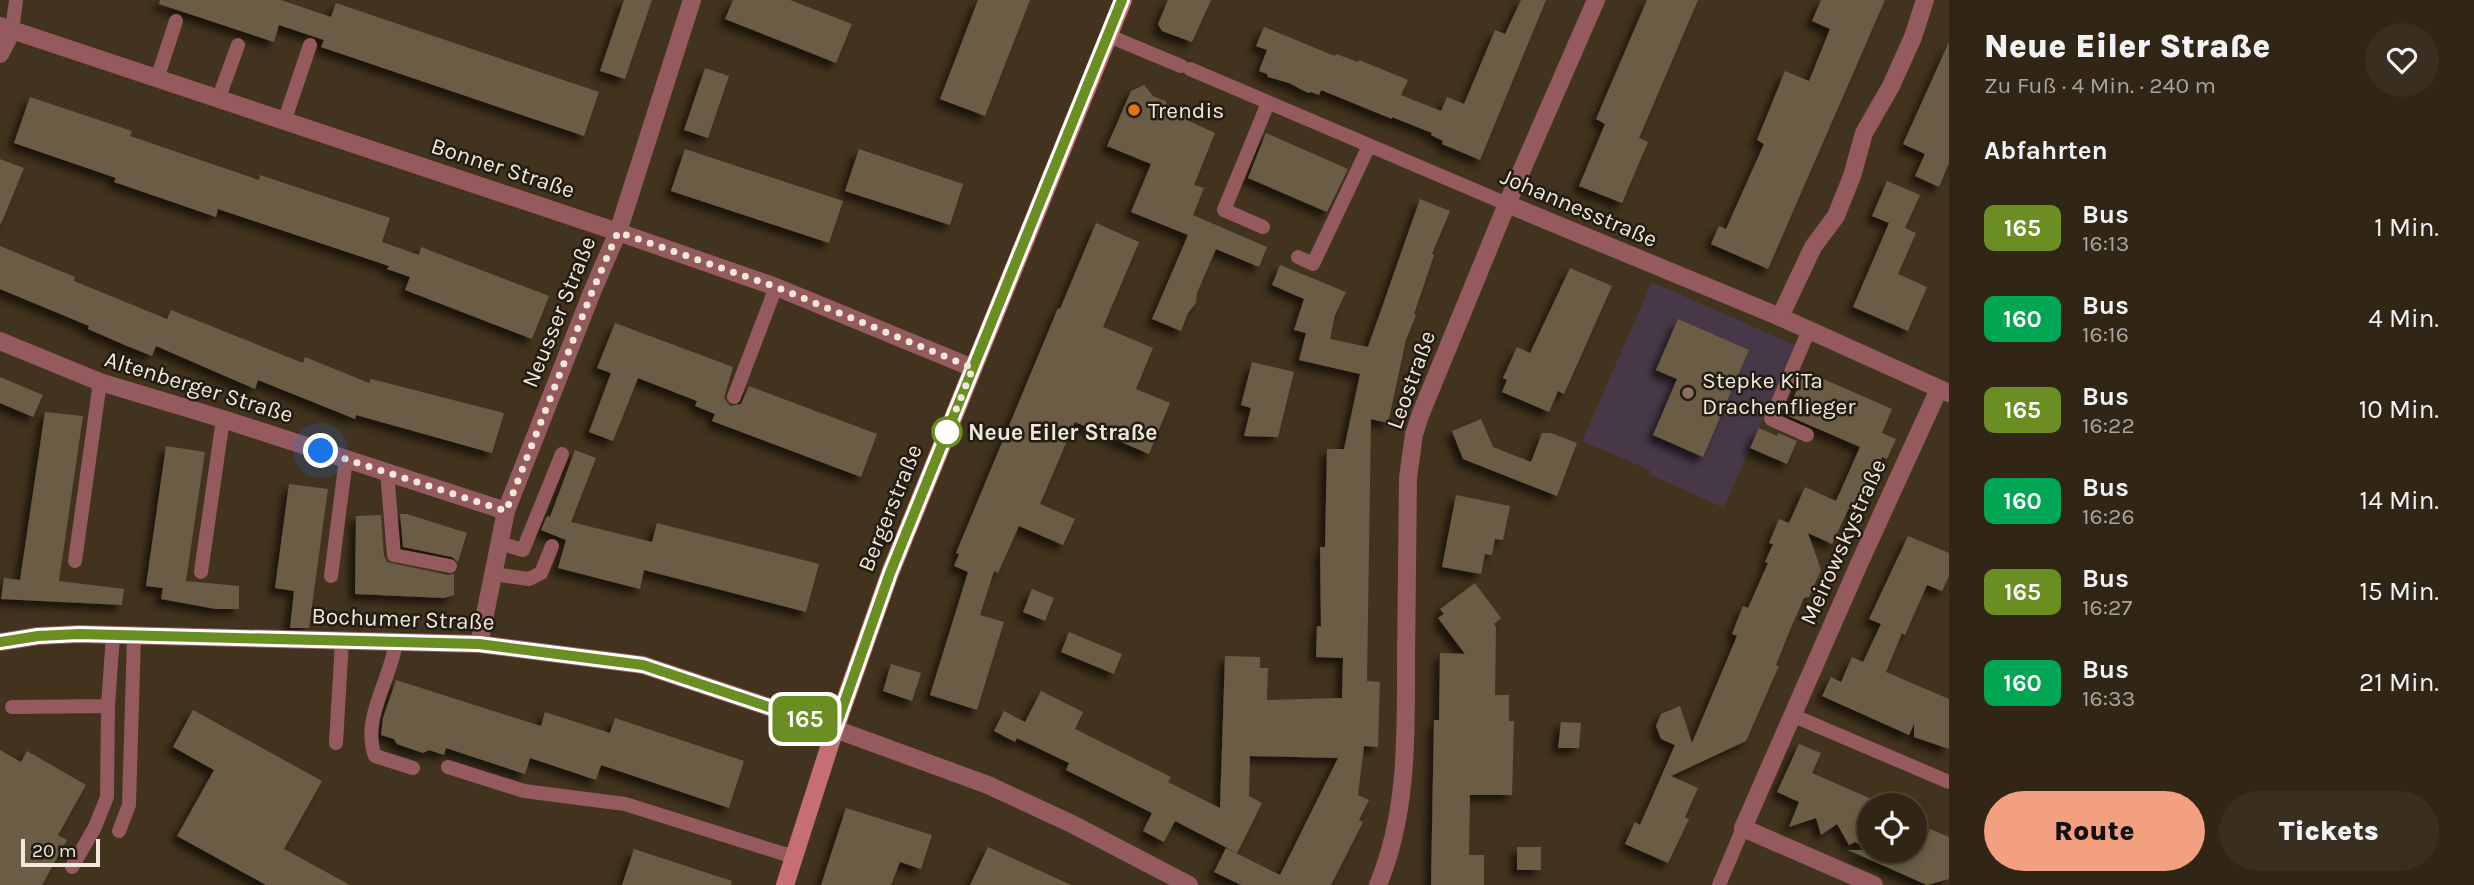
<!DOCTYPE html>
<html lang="de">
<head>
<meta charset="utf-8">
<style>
	:root { --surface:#312616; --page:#392e1f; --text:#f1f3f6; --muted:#a8a5a1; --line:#4c4335; --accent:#f2a07f }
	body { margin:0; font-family:Karla,sans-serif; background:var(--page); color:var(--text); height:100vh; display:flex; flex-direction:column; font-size:26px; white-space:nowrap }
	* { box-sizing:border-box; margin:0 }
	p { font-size:23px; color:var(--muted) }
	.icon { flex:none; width:38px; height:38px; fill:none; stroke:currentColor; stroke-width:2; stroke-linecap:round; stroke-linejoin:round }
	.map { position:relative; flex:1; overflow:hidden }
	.side { display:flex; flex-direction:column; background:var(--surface); width:525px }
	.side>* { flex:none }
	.badge { padding:0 14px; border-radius:10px; font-size:24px; line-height:46px }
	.tools { position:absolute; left:1857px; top:793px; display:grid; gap:14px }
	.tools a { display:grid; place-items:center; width:70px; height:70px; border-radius:50%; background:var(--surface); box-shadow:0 4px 10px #0003,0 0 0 2px var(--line); font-size:35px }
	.scale { position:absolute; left:21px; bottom:18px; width:79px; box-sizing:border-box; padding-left:7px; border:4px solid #f1e8db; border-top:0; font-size:19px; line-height:24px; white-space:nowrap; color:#f1e8db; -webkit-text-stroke:5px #221c13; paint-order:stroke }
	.you { position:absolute; width:35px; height:35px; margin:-18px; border:5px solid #fff; border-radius:50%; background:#1a73e8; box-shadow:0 0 0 10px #1a73e833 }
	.map>.badge { position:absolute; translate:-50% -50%; box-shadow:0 0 0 4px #fff }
	h2 { padding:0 35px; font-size:26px; line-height:63px }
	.round { display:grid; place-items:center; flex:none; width:74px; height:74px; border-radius:37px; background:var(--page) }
	.head { display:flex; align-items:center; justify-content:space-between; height:119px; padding:0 35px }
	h1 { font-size:33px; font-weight:800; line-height:52px }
	.cta { display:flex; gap:14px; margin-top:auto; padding:14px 35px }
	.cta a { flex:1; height:80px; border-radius:42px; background:var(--accent); color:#111; font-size:28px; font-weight:800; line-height:80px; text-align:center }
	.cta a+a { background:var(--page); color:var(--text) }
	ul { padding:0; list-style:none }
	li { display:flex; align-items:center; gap:21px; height:91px; padding:0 35px }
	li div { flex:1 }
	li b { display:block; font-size:26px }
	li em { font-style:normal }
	li .badge { min-width:77px; font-weight:700; text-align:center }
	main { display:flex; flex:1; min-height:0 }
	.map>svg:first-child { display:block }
	.education { fill:#463846 }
	.building { fill:#6b5c45; filter:url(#shadow) }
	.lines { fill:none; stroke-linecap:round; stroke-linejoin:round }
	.lane { stroke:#945a5e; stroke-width:14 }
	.street { stroke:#945a5e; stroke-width:18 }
	.secondary { stroke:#c76d74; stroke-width:18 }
	.line-casing { stroke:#fff; stroke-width:16 }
	.line { stroke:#6b8e23; stroke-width:10 }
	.walk { stroke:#f1e8db; stroke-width:7; stroke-dasharray:0 12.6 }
	.food-dot { fill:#e8710a; stroke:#221c13; stroke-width:2.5 }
	.education-dot { fill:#8d6e63; stroke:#221c13; stroke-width:2.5 }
	.stop-dot { fill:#fff; stroke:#6b8e23; stroke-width:3.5 }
	.labels { text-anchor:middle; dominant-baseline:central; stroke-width:5; stroke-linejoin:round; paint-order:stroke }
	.poi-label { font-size:23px; fill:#f1e8db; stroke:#221c13; text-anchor:start }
	.street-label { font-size:23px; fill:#f1e8db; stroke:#221c13 }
	.stop-label { font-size:23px; font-weight:bold; fill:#f1e8db; stroke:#221c13; text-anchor:start }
</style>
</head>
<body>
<main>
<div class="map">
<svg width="1949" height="885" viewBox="0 0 1949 885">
	<defs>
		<filter id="shadow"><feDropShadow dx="-6" dy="6" stdDeviation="3.5" flood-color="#0009"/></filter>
	</defs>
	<rect width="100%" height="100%" fill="#41331d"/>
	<!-- education -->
	<path class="education" d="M1652 282 1795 345 1724 508 1649 474 1650 470 1582 441Z"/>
	<!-- building -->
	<g class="building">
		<path d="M160 0H281L331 17 336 3 599 92 584 136 321 47 324 40 279 25 274 42 159 4Z"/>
		<path d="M624 0H652L625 79 600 71Z"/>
		<path d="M733 0H790L852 24 836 63 725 19Z"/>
		<path d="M978 0H1030L985 116 940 99Z"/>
		<path d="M1168 0H1211L1192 42 1162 31 1158 24Z"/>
		<path d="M1521 0H1546L1480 160 1442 144 1443 141 1431 135 1432 133 1392 117V119L1321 90 1319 95 1311 92 1308 93 1289 83 1268 77 1267 74 1259 71 1267 50 1256 46 1264 27 1335 56 1336 54 1358 62 1359 60 1408 80 1401 95 1441 111 1447 97 1464 104 1495 30 1505 34Z"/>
		<path d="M1647 0H1698L1639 138 1648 142 1622 203 1579 186 1605 124 1596 119Z"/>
		<path d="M1821 0H1885L1768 269 1711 244 1719 226 1726 229 1764 144 1757 140 1785 71 1809 81 1830 29 1812 21Z"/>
		<path d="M1949 42V163L1939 187 1915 176 1925 154 1903 144Z"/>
		<path d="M705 68 729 76 708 138 684 130Z"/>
		<path d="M1144 85 1153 96 1167 102 1166 104 1191 115 1189 121 1215 133 1194 185 1204 188 1193 215 1267 247 1259 267 1216 249 1197 293 1196 303 1188 313 1181 331 1152 319 1188 235 1131 212 1151 164 1107 146 1131 91Z"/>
		<path d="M30 97 132 131 130 136 259 180 260 175 390 218 382 242 419 255 421 247 549 296 532 339 405 290 410 277 387 269 389 266 218 209 216 217 114 182 116 178 14 143Z"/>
		<path d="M1266 133 1348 169 1327 212 1248 178Z"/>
		<path d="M685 149 843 201 829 243 671 191Z"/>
		<path d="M859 149 963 184 950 225 845 191Z"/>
		<path d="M0 159 24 168 1 224 0 223Z"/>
		<path d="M1887 181 1920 195 1905 228 1916 233 1898 274 1927 287 1908 331 1853 307 1889 223 1872 216Z"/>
		<path d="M1420 199 1450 211 1432 254 1434 255 1414 314 1416 315 1406 340 1388 423 1371 419 1367 681 1380 682 1378 747 1364 746 1358 795 1369 800 1359 820 1363 822 1331 885H1241L1214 872 1226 848 1280 875 1338 758 1250 756 1249 796 1262 803 1237 853 1175 821 1164 842 1143 831 1152 813 1066 770 1069 763 1017 738 1015 742 994 731 1004 711 1025 722 1041 691 1083 712 1075 729 1171 777 1168 782 1220 808 1225 656 1260 657V668H1268L1267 700 1342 698 1343 658 1316 657 1317 626H1321L1320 547H1325L1327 449H1344L1360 374 1299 360 1306 333 1294 330 1304 299 1272 285 1280 265 1346 292 1335 315 1330 339 1368 347Z"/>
		<path d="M1096 223 1139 242 1103 327 1153 348 1136 389 1170 403 1149 454 1075 422 1040 504 1075 519 1063 545 1019 526 998 573 994 571 980 615 1004 622 977 710 930 695 968 572 954 566 959 554 956 553 1058 308 1060 309Z"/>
		<path d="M0 246 75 277 74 281 167 319 171 310 303 363 305 357 369 383 371 379 504 413 492 453 356 415 355 419 258 380 255 389 156 346 152 356 127 346 88 329 89 326 0 289Z"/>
		<path d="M1570 268 1612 286 1564 394 1558 391 1549 412 1502 392 1507 380 1503 378 1517 347 1530 353Z"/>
		<path d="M1678 319 1749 350 1703 457 1653 435 1677 379 1656 370Z"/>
		<path d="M615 323 733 367 724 398 730 406 741 404 749 386 877 434 861 477 712 421 715 414 695 406 697 401 638 378 613 441 589 432 611 373 597 368Z"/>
		<path d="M1252 362 1294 372 1278 437 1244 436 1251 408 1241 405Z"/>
		<path d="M1805 371 1892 409 1882 433 1896 439 1887 459 1882 457 1857 512 1849 508 1832 544 1808 533 1821 570 1809 597 1804 598 1787 637 1776 665 1779 666 1774 677 1746 741 1671 776 1698 788 1685 817 1689 819 1668 863 1625 844 1635 822 1640 825 1675 745 1661 739 1656 726 1661 714 1680 706 1692 743 1737 636 1732 634 1743 606 1748 608 1768 563 1765 562 1773 544 1769 543 1779 519 1789 523 1805 487 1836 501 1860 447 1786 415Z"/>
		<path d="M0 377 43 395 33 417 0 403Z"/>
		<path d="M45 412 83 416 59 581 124 589 122 605 1 599 4 578 20 580Z"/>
		<path d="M1481 419 1493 447 1531 462 1542 433H1551L1577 443 1557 496 1463 459 1452 431Z"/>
		<path d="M1759 428 1777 436 1778 433 1797 441 1787 464 1750 448Z"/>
		<path d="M166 446 205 452 186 581 239 586V609H216L161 599 163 588 146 586Z"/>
		<path d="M575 450 596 458 571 522 652 542 657 523 819 564 806 612 644 570 640 589 558 568 566 540 541 530 547 516 550 517Z"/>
		<path d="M289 484 328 489 309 628H290L294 591 275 588Z"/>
		<path d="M1456 495 1510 506 1503 540 1495 539 1492 555 1485 554 1481 574 1442 567Z"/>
		<path d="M400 514H407L467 533 458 562 452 557 403 547Z"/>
		<path d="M381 515 384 556 387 562 448 575 454 574V595L444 598 355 594 356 516Z"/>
		<path d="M1908 536 1949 553V576L1942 591 1927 585 1905 635 1902 633 1886 672 1949 699V749L1914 737V724L1909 735 1822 696 1831 677 1841 682 1852 657 1863 662 1881 624 1869 619Z"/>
		<path d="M1475 583 1501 618 1494 624 1496 627 1495 695H1509V721H1514L1512 795H1470L1469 855H1484V885H1431L1434 720H1439L1440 653 1465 654 1438 618 1444 614 1440 609Z"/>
		<path d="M1032 589 1054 598 1045 621 1023 612Z"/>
		<path d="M1069 632 1122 654 1114 674 1061 652Z"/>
		<path d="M891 664 921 673 912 701 883 691Z"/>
		<path d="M396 680 541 726 545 712 610 733 615 718 744 761 729 808 601 765 596 780 530 758 525 774 446 748 444 755 429 750 423 753 397 744 394 739 381 735 383 718Z"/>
		<path d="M193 710 322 781 284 849 350 885H266L177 836 214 770 173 747Z"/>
		<path d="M1561 722 1581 723 1579 748H1558Z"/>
		<path d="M1799 744 1821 753 1812 773 1878 802 1876 805H1869V849L1855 842 1849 845 1837 824 1821 835 1816 818 1789 827 1799 802 1777 792Z"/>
		<path d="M0 750 21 762 27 751 86 785 58 835 67 840 42 885H0Z"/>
		<path d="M846 808 932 835 921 869 900 862 891 885H821Z"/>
		<path d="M1930 829 1949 837V879L1927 885 1848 850H1914V832L1926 837Z"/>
		<path d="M988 847 1071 885H970Z"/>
		<rect x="1517" y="847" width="24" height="23"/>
		<path d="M634 849 732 881 731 885H622Z"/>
	</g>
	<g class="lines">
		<!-- lane -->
		<g class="lane">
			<path d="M12 31 16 0"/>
			<path d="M1109 36 1181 66"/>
			<path d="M1190 69 1507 204"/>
			<path d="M157 79 176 21"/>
			<path d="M218 100 238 45"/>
			<path d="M284 122 310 45"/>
			<path d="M1263 227 1224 210 1268 103"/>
			<path d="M1298 257 1313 264 1369 146"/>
			<path d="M734 397 776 287"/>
			<path d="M1807 435 1771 419 1809 330"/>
			<path d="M387 472 394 555 450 566"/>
			<path d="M499 543 523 550 562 454"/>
			<path d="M75 561 100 382"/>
			<path d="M201 572 223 419"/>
			<path d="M493 574 529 579 541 573 552 546"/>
			<path d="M331 576 346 459"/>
			<path d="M396 642C391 679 361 719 375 756L413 768"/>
			<path d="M12 707 108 706 113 635"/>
			<path d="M1794 716 1949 782"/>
			<path d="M336 743 342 641"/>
			<path d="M448 767 524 791 625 804 794 857"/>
			<path d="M119 831 129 805 134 636"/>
			<path d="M72 867 95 827 107 797 108 706"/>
			<path d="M1719 885 1743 828"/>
		</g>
		<!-- street -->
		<g class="street">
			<path d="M0 26 618 232 776 287 973 368"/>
			<path d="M0 54 12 31"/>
			<path d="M1507 204 1780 317 1949 393"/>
			<path d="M1780 317 1813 247 1836 216 1852 176 1864 133 1891 86 1913 37 1925 0"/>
			<path d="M0 341 100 382 223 419 506 511"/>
			<path d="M0 642 38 636 79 634 479 644 643 665 835 729 988 785 1072 824 1189 885"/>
			<path d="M479 644 506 511 592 292 618 232 692 0"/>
			<path d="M1378 885C1408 813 1406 735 1406 659 1407 599 1407 538 1408 478L1414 434 1421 413 1507 204 1596 0"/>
			<path d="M1874 885 1743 828 1859 564 1939 389"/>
		</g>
		<!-- secondary -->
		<path class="secondary" d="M785 885 835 729 890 573 1123 0"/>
	</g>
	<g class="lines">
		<defs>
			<path id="line" d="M0 642 38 636 79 634 479 644 643 665 835 729 890 573 1122 0"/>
		</defs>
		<!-- line casing -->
		<use href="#line" class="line-casing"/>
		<!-- line -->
		<use href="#line" class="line"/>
		<!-- walk -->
		<path class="walk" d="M321 451 506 511 592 292 618 232 776 287 973 368 947 432"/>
	</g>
	<!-- markers -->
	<circle class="food-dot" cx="1134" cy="110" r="7"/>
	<circle class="education-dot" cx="1688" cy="393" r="7"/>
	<circle class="stop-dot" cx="947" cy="432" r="14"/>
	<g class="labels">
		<!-- poi labels -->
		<g class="poi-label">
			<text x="1148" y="110">Trendis</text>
			<text x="1702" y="380">Stepke KiTa<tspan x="1702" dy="26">Drachenflieger</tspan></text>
		</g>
		<!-- street labels -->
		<g class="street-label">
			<text transform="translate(503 168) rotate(18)">Bonner Straße</text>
			<text transform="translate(1579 208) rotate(23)">Johannesstraße</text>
			<text transform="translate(559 312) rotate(-68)">Neusser Straße</text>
			<text transform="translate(1411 380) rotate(-70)">Leostraße</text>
			<text transform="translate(199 387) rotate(17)">Altenberger Straße</text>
			<text transform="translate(890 508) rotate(-68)">Bergerstraße</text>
			<text transform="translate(1843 542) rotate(-66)">Meirowskystraße</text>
			<text transform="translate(403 619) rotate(2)">Bochumer Straße</text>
		</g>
		<!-- stop labels -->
		<g class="stop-label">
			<text x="968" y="432">Neue Eiler Straße</text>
		</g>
	</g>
</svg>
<div class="tools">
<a><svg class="icon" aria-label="locate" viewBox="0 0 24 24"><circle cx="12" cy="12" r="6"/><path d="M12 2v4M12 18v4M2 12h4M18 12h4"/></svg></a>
</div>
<div class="scale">20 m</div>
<div class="you" style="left:321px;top:451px"></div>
<b class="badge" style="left:805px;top:719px;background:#6b8e23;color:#fff">165</b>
</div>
<section class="side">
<div class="head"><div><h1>Neue Eiler Straße</h1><p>Zu Fuß · 4 Min. · 240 m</p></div><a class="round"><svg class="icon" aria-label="heart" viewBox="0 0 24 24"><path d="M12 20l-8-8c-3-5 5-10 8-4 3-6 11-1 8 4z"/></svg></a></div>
<h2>Abfahrten</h2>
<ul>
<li><span class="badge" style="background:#6b8e23;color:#fff">165</span><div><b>Bus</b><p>16:13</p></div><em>1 Min.</em></li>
<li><span class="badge" style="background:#00a651;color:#fff">160</span><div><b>Bus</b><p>16:16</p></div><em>4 Min.</em></li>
<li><span class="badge" style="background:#6b8e23;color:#fff">165</span><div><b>Bus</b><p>16:22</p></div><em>10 Min.</em></li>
<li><span class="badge" style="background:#00a651;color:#fff">160</span><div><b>Bus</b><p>16:26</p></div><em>14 Min.</em></li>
<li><span class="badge" style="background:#6b8e23;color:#fff">165</span><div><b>Bus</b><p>16:27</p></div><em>15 Min.</em></li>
<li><span class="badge" style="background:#00a651;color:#fff">160</span><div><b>Bus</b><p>16:33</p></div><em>21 Min.</em></li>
</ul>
<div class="cta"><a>Route</a><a>Tickets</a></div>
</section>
</main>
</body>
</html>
